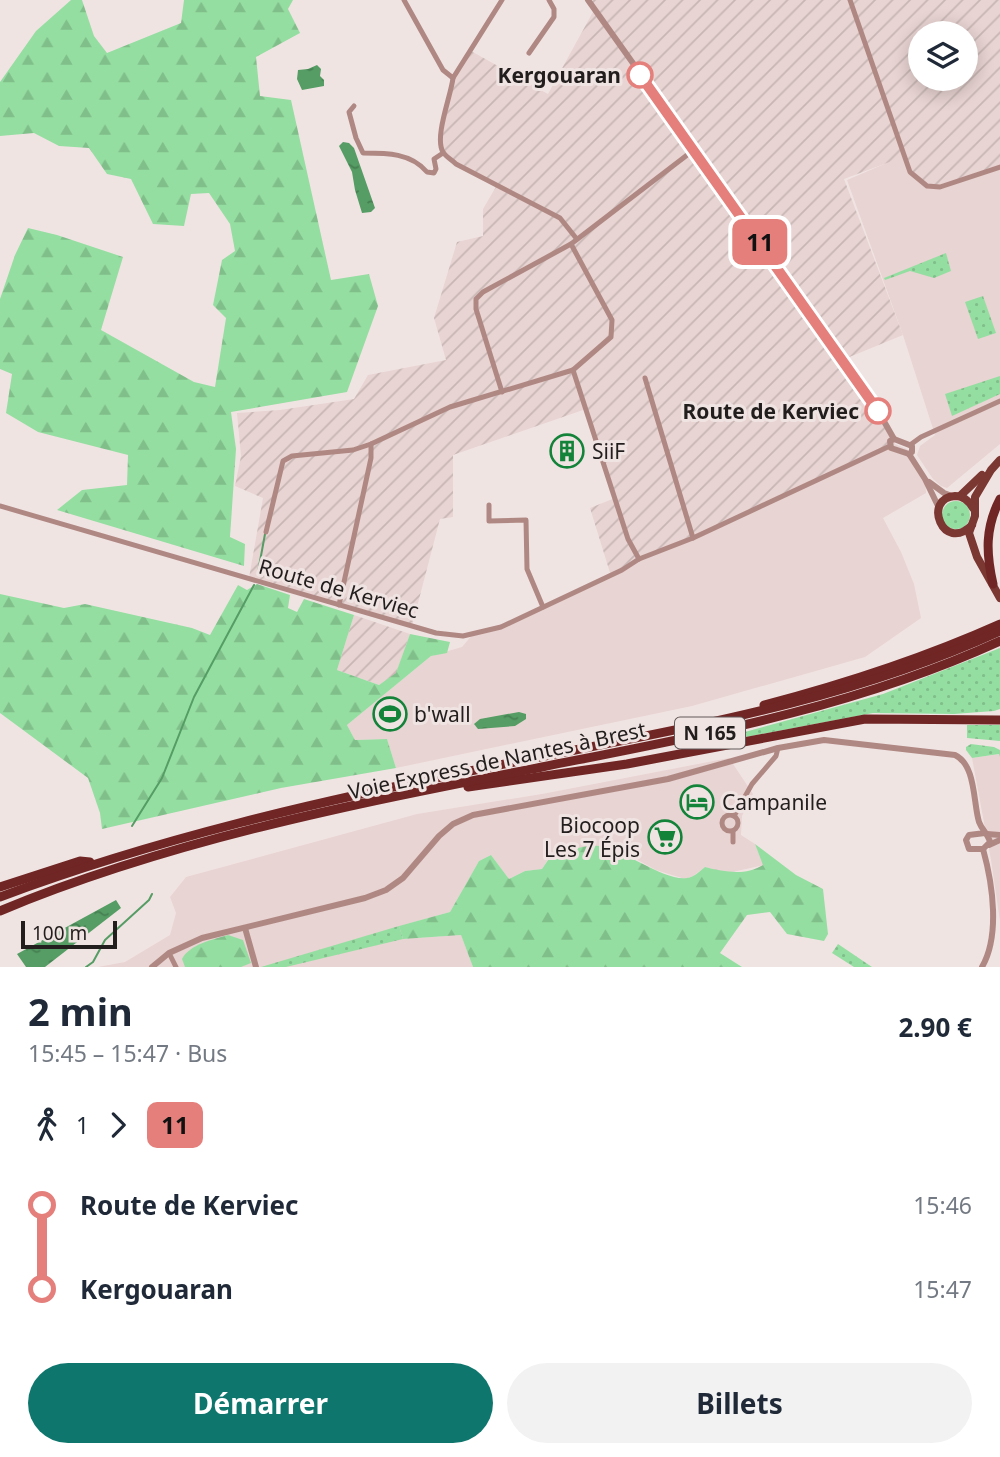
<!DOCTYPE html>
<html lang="fr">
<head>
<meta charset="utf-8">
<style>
	:root { --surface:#fff; --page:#f2f2f3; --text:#1f2937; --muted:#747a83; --accent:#0f766e }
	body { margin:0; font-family:"Noto Sans",sans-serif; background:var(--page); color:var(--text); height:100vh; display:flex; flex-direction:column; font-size:26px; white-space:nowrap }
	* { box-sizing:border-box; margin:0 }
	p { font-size:23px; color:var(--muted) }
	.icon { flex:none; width:38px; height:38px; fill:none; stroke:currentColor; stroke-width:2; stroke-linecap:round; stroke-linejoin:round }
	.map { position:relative; height:967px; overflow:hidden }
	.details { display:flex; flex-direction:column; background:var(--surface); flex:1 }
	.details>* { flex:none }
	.badge { padding:0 14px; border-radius:10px; font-size:24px; line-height:46px }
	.fabs { position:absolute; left:908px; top:21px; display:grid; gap:14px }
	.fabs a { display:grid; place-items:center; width:70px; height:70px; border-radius:50%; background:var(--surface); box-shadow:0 4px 18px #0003; font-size:35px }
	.scale { position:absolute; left:21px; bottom:18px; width:96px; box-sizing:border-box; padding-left:7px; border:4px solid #221e1d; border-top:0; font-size:19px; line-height:24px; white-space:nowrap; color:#221e1d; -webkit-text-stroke:5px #f0e4e3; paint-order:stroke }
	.map>.badge { position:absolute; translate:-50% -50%; box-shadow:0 0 0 4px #fff }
	.legs { display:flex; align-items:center; gap:10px; height:77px; padding:0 28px; font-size:23px }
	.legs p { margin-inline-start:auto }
	.overview { display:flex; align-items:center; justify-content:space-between; height:119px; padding:0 28px }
	h1 { font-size:38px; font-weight:700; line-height:52px }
	.button { display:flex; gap:14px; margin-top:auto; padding:14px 28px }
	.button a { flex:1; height:80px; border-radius:42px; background:var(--accent); color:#fff; font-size:28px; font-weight:700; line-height:80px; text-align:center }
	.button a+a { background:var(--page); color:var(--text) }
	ul { padding:0 28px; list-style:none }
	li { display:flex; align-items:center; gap:24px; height:84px; font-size:26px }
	li i { display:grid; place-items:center; width:10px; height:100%; margin:0 9px; background:currentColor }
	li i::after { content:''; width:18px; height:18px; margin:-9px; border:5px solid; border-radius:50%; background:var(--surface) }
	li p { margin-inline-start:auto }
	li:first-child i { background:linear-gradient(#0000 50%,currentColor 0) }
	li:last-child i { background:linear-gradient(currentColor 50%,#0000 0) }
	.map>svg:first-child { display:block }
	.built { fill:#e8d4d2 }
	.industrial { fill:url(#industrial-furrows); fill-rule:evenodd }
	.grass { fill:url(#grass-dots) }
	.forest { fill:url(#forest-firs) }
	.water { fill:url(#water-ripples) }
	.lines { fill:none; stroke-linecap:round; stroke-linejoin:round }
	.stream { stroke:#559d64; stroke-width:2 }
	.minor { stroke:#b08883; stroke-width:5 }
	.tertiary { stroke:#b08883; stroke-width:6 }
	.primary { stroke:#7b3732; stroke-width:8 }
	.trunk { stroke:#702624; stroke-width:9 }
	.line-1-casing { stroke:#fff; stroke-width:16 }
	.line-1 { stroke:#e47f7b; stroke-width:10 }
	.stop-1-dot { fill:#fff; stroke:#e47f7b; stroke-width:3.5 }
	.labels { text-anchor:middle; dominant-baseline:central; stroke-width:6; stroke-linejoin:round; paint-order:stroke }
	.shield { fill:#f0e4e3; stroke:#605958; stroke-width:2 }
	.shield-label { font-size:19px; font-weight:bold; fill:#221e1d }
	.stop-label { font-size:21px; font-weight:bold; fill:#221e1d; stroke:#f0e4e3; text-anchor:end }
	.poi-label { font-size:21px; fill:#221e1d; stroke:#f0e4e3; text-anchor:start }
	.street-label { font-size:21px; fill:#221e1d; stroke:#f0e4e3 }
</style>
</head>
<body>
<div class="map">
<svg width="1000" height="967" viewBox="0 0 1000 967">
	<defs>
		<pattern id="industrial-furrows" width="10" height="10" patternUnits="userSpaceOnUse" patternTransform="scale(1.75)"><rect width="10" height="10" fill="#e8d4d2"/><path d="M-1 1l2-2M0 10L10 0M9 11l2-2" fill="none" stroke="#c7b6b4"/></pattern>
		<pattern id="grass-dots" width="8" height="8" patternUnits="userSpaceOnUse" patternTransform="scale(1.75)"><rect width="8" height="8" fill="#95dea1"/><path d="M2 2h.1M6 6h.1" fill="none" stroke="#80be8a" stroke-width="1.8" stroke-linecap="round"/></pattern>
		<pattern id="forest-firs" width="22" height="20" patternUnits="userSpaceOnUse" patternTransform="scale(1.75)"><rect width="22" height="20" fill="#95dea1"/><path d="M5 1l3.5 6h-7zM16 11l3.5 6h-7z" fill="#80be8a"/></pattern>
		<pattern id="water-ripples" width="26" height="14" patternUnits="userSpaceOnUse" patternTransform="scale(1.75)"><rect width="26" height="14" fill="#559d64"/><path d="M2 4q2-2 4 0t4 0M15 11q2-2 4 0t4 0" fill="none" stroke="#467f52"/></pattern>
	</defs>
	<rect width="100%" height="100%" fill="#f0e4e3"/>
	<!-- built -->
	<g class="built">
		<path d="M903 156 1000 167V444L947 488 941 486 933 479 917 455 920 446 935 435 903 335 847 180Z"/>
		<path d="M895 444 907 449 925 479 926 493 883 518 901 552 914 584 921 618 865 657 692 706 396 768 387 739 355 740 347 725 431 656 462 647 473 634 501 627 639 559Z"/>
		<path d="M1000 754V921L991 860 972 758Z"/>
		<path d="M729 758 753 794 742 816 741 835 755 844 764 865 728 873 705 867 693 876 685 879 656 870 632 857 597 846 550 856 542 869 525 871 509 879 491 855 479 861 450 912 400 926 403 939 461 935 473 967H98L125 962 170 935 176 913 170 897 186 877 417 814 542 794Z"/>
	</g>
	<!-- industrial -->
	<g class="industrial">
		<path d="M588 0H1000V167L955 183 927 186 917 180 903 157 844 179 903 335 847 358 895 444 693 538 639 559 611 576 590 508 615 498 586 409 453 455V517L440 519 412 626 249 578 263 498 235 486 241 456 237 413 280 410 354 399 368 375 446 360 434 318 457 242 483 236V209L497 185 456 164 443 153 440 144 453 78 471 51 548 94 594 10ZM920 33H966V79H920Z"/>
		<path d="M354 615 410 634 396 674 379 685 337 670Z"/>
	</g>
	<!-- grass -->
	<g class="grass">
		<path d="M946 253 951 271 934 278 910 271 885 280 884 278Z"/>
		<path d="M983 296 996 333 978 339 965 302Z"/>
		<path d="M1000 376V394L952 416 945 394Z"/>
		<circle cx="956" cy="515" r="14"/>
		<path d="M1000 648V709L994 711 954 714 873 713 725 741 723 738 883 694Z"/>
		<path d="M967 725H1000V741L967 738Z"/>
		<path d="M971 744 994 747 1000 750V757L999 754 972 758 966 750V747Z"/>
		<path d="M399 926 403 939 286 967H261Z"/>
		<path d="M838 944 872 967H854L832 953Z"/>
	</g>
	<!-- forest -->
	<g class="forest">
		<path d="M71 0H82L94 36 107 53 181 23 184 0H293L288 9 300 33 256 57 260 96 291 100 331 280 369 274 378 306 347 392 231 412 236 449 230 537 245 544 244 566 57 510 82 490 127 485 128 455 38 432 6 413 12 374 0 369V299L15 255 28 228 57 235 123 257 101 330 194 382 215 387 226 318 213 305 222 260 235 251 230 224 209 193 191 194 184 226 153 224 131 179 107 174 89 148 59 146 34 133 0 136V82L36 31Z"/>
		<path d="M257 584 290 595 288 608 297 612 304 599 354 615 337 670 379 685 396 673 410 634 450 642 447 653 431 656 347 725 355 740 387 739 396 768 281 788 102 829 100 813 88 778 0 713V594L64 608 85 604 192 628 210 635 238 585 247 590Z"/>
		<path d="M755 844 796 875 823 889 828 934 824 941 787 934 770 912 747 915 720 953 742 967H473L461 935 403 939 399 926 450 912 479 861 491 855 509 879 525 871 542 869 550 857C565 852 583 844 599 846 626 850 663 881 687 878 694 877 700 871 705 867 725 872 745 876 763 865Z"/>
		<path d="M228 935 243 940 251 963 241 967H185L182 959C190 944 212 940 228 935Z"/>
	</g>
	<!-- water -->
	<g class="water">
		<path d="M317 65 321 69 320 76 324 80V86L302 90 297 79 298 70 308 69Z"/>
		<path d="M343 142 349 143 354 148 375 208 371 212 362 213 355 190 352 172 339 146Z"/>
		<path d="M519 712 526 714V719L515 726 478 729 474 724 480 719Z"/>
		<path d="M116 900 121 908 45 967H26L17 954Z"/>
	</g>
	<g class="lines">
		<!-- stream -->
		<g class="stream">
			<path d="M258 572 265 534"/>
			<path d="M132 826 162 778 194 697 254 585"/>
			<path d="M86 967 93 962 105 940 149 900 152 894"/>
		</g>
		<!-- minor -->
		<g class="minor">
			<path d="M404 0 443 70 453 78 502 0"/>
			<path d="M850 0 910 172 927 186 940 187 1000 167"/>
			<path d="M529 53 554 17V9L549 0"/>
			<path d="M453 78C451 96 434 137 443 152 446 157 452 160 456 164L560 218 576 238"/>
			<path d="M354 106 349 112 356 138 363 153C387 153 411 153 427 172L434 173 436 169 434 159 443 153"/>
			<path d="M645 378 693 538"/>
			<path d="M502 392 476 309V299L483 292 571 244"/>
			<path d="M910 445 921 437 1000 401"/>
			<path d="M489 505V521L526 520 527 569 543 607"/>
			<path d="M0 506 436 633 463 636 501 627 622 570 639 559 693 538 890 446"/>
			<path d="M266 532 283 461 292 456 353 450 371 444 450 407 573 370"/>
			<path d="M639 559 628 539 573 370 611 337 612 320 571 244 695 149"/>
			<path d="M339 605 371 458V444"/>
			<circle cx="730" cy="823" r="8"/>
			<path d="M734 816 752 784 776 756 778 748"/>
			<path d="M733 831V842"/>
			<path d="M169 953 176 967"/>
		</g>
		<!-- tertiary -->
		<g class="tertiary">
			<path d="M588 0 869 395 894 439"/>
			<path d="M894 439 890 441 891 448 909 454"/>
			<path d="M894 439 912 446V452L909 454"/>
			<path d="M909 454 925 479 939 508"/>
			<path d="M929 482 944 493 952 496"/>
			<path d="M987 834 1000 835"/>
			<path d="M989 845 1000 840"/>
			<path d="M245 928 256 967"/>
			<path d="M152 967 169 953 202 938 365 898 386 890 403 878 439 836 453 824 473 815 668 779 778 748 824 740 955 755C976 765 973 802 979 822 982 830 988 834 990 842L983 849H969L966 840 969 835 985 833"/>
			<path d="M982 967C1000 936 993 885 983 849"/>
		</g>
		<!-- primary -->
		<g class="primary">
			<path d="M1000 460 991 470 975 497V516L969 533 977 557 1000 598"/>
			<path d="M960 496 982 475"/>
			<path d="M972 525C943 554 922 498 955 496 964 496 969 501 973 508"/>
		</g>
		<!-- trunk -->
		<g class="trunk">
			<path d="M993 584C986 553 985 528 1000 499"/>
			<path d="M764 705C844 684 924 658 1000 624"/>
			<path d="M468 787 627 764 865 719 1000 720"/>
			<path d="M0 887 80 861 90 862"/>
			<path d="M0 897C158 838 320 801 485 768 659 732 837 706 1000 631"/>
			<path d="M0 911C172 839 359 803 542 767 697 736 854 708 1000 641"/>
		</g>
	</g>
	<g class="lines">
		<defs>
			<path id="line-1" d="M640 75 878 411"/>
		</defs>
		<!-- line-1 casing -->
		<use href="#line-1" class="line-1-casing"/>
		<!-- line-1 -->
		<use href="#line-1" class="line-1"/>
	</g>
	<!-- icons -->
	<defs>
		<symbol id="building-ring" viewBox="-11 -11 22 22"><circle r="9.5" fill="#f0e4e3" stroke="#14833a" stroke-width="1.5"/><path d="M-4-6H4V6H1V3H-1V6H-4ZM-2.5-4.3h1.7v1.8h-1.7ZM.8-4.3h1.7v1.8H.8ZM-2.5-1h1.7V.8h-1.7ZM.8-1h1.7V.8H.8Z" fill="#14833a"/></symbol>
		<symbol id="stadium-ring" viewBox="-11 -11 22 22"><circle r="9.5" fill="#f0e4e3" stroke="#14833a" stroke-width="1.5"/><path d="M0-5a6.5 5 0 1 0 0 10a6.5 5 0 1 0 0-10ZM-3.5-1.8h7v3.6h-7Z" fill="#14833a"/></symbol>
		<symbol id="hotel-ring" viewBox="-11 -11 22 22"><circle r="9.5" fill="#f0e4e3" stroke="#14833a" stroke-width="1.5"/><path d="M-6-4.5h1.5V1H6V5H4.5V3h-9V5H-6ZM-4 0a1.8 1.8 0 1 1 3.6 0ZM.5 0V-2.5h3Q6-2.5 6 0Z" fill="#14833a"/></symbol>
		<symbol id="supermarket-ring" viewBox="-11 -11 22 22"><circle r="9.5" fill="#f0e4e3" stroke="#14833a" stroke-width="1.5"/><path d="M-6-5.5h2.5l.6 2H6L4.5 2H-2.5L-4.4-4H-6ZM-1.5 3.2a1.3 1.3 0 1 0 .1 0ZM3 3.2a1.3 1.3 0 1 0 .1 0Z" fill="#14833a"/></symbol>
	</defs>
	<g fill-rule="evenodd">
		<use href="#building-ring" x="548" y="432" width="38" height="38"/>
		<use href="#stadium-ring" x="371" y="695" width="38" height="38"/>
		<use href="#hotel-ring" x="678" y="783" width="38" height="38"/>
		<use href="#supermarket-ring" x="646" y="818" width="38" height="38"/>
	</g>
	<!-- markers -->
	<g class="stop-1-dot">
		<circle cx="640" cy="75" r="12"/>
		<circle cx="878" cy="411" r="12"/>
	</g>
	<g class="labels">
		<!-- shield labels -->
		<rect class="shield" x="675" y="717.5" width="70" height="31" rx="5"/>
		<g class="shield-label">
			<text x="710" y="733">N 165</text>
		</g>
		<!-- stop labels -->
		<g class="stop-label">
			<text x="621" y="75">Kergouaran</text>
			<text x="859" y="411">Route de Kerviec</text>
		</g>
		<!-- poi labels -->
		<g class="poi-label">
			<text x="592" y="451">SiiF</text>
			<text x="414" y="714">b'wall</text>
			<text x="722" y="802">Campanile</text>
			<text x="640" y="825" text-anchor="end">Biocoop<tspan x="640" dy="24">Les 7 Épis</tspan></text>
		</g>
		<!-- street labels -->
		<g class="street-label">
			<text transform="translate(339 588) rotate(16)">Route de Kerviec</text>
			<text transform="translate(497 760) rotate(-12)">Voie Express de Nantes à Brest</text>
		</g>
	</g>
</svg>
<div class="fabs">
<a><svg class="icon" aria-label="layers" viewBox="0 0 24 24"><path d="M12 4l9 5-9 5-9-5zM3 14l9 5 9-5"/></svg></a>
</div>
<div class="scale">100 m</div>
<b class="badge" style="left:760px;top:242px;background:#e47f7b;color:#111">11</b>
</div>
<section class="details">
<div class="overview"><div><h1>2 min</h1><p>15:45 – 15:47 · Bus</p></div><b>2.90 €</b></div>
<div class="legs"><svg class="icon" aria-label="walk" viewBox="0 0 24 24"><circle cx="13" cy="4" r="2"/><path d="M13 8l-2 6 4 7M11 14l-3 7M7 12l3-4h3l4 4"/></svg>1<svg class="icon" aria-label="forward" viewBox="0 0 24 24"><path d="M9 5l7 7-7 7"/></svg><b class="badge" style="background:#e47f7b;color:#111">11</b></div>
<ul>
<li><i style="color:#e47f7b"></i><b>Route de Kerviec</b><p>15:46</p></li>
<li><i style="color:#e47f7b"></i><b>Kergouaran</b><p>15:47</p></li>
</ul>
<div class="button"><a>Démarrer</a><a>Billets</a></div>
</section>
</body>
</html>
